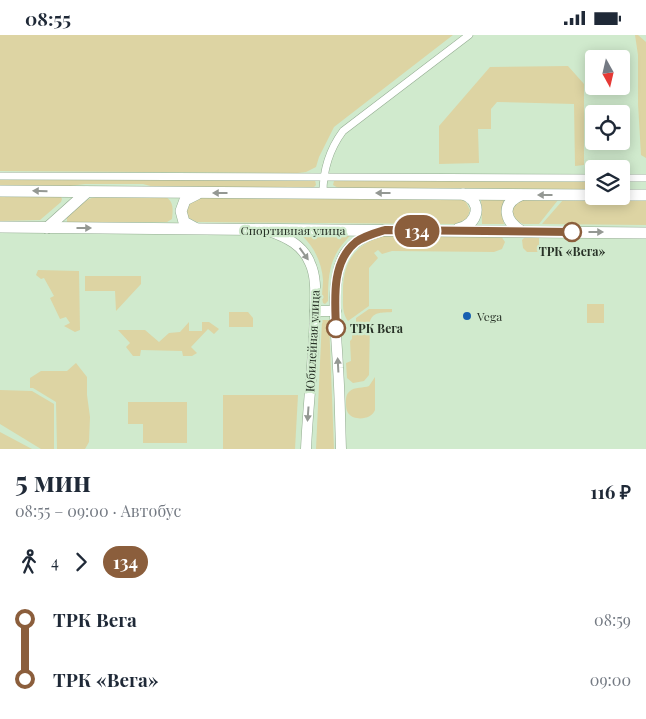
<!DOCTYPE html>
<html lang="ru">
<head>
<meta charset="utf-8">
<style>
	:root { --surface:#fff; --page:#f6f6f7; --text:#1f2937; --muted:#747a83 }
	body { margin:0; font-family:"Playfair Display",serif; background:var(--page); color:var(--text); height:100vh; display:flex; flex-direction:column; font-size:19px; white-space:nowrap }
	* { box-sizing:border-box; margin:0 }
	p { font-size:16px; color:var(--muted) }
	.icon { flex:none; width:28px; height:28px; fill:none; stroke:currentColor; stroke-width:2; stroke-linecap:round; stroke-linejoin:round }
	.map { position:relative; height:414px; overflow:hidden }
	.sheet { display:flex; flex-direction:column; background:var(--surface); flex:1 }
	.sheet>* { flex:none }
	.badge { padding:0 10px; border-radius:16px; font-size:18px; line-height:32px }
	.needle { width:32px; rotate:172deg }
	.buttons { position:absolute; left:585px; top:15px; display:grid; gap:10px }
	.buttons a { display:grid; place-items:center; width:45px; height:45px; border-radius:5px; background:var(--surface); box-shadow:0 2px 12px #0003; font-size:25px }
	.map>.badge { position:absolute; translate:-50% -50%; box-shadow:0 0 0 2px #fff }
	.legs { display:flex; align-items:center; gap:8px; height:55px; padding:0 15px; font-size:16px }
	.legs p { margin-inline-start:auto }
	.overview { display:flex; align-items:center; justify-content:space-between; height:85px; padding:0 15px }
	h1 { font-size:28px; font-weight:700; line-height:38px }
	ul { padding:0 15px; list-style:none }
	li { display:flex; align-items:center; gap:18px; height:60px; font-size:19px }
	li i { display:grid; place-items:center; width:8px; height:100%; margin:0 6px; background:currentColor }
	li i::after { content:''; width:12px; height:12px; margin:-6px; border:4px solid; border-radius:50%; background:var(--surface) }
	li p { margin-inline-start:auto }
	li:first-child i { background:linear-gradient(#0000 50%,currentColor 0) }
	li:last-child i { background:linear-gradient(currentColor 50%,#0000 0) }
	.status { display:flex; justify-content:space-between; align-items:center; height:35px; padding:0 25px; background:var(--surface); direction:ltr }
	.status svg { height:14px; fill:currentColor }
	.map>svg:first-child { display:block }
	.green { fill:#ddd4a3 }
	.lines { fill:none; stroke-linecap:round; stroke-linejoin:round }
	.minor-casing { stroke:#92ab90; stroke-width:8 }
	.secondary-casing { stroke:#92ab90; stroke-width:11 }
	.primary-casing { stroke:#92ab90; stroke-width:12 }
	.minor { stroke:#fff; stroke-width:7 }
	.secondary { stroke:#fff; stroke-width:10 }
	.primary { stroke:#fff; stroke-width:11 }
	.oneway { fill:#949893 }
	.line-1-casing { stroke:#fff; stroke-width:11 }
	.line-1 { stroke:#8b5e3c; stroke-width:8 }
	.stop-1-dot { fill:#fff; stroke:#8b5e3c; stroke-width:2.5 }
	.poi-dot { fill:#1760b0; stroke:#d0eacd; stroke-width:2 }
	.labels { text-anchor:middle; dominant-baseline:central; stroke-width:4.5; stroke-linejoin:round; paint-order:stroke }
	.street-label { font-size:12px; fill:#283227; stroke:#d0eacd }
	.stop-label { font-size:12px; font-weight:bold; fill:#283227; stroke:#d0eacd }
	.poi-label { font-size:12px; fill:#283227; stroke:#d0eacd; text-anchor:start }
</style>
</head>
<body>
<div class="status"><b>08:55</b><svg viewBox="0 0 49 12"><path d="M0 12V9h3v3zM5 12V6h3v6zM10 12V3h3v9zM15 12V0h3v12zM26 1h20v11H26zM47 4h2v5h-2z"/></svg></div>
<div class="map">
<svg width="646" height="414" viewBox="0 0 646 414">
	<rect width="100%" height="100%" fill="#d0eacd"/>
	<!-- green -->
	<g class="green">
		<path d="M0 0H453L334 92 319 122 316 132 306 137 298 138 0 136Z"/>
		<path d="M635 0H638L646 7V123L641 120 638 69V20Z"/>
		<path d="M568 31 584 49V130L575 131 574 69 497 67 491 74V94H478L479 128 439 129V91L490 32Z"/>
		<path d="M0 142 315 145 316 150 313 153H158L143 149H85L62 152H0Z"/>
		<path d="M338 144 594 146V154L338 153 333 150 334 146Z"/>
		<path d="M0 162H61L62 164 61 167 40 185 0 186Z"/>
		<path d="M96 162H166C174 167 173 175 172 184L167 187H67V182C76 174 84 164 96 162Z"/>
		<path d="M195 162 461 164 466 167 470 175 467 184 455 189 197 187 187 182 185 172Z"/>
		<path d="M481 164 504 165 501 175 504 189H482Z"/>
		<path d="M520 165H558L539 189H523L517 186 512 178 513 172Z"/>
		<path d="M563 165H646V190L542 189Z"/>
		<path d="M352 199C330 220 328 236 328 266L325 269 323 268C321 261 323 253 323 245 322 228 314 211 301 200Z"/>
		<path d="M383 201H501L505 207 502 214 494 217 392 216 382 219 378 215 374 218 378 223 369 233V271L348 286C342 278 343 270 343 260 342 229 353 210 383 201Z"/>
		<path d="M526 201H539V217H527L523 213 522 205Z"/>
		<path d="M38 235 79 236 80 295 75 297 64 291 70 288 66 282 60 284 50 263 54 261 44 243 41 244 36 240Z"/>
		<path d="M85 241H141V249L116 276 115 256H85Z"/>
		<rect x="587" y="269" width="17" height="19"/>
		<path d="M369 274H392V277C382 278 374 276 370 286L369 340 364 346 353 348 347 343 346 328 351 326 350 306 352 304V295H356V283Z"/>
		<path d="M229 277H248L253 283V292H229Z"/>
		<path d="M322 285H329L334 414H316Z"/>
		<path d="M189 287V296H202V287H209L219 294 214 299 208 294 191 312 197 318 192 321H183L182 316 141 315 140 321H133L126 312 130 308 118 295H145L159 307 169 298 180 297Z"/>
		<path d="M76 328 87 342V360L90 382 89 407 85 414H57L56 367 33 353H30V343L41 336H67Z"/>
		<path d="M375 342V375C372 384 355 387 348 378 346 375 346 371 346 367 346 363 346 359 350 356 354 352 364 353 369 351Z"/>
		<path d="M0 355 32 356 54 369V414H41L0 389Z"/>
		<path d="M223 360H298L295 414H223Z"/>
		<path d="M128 367H187V408H143V389H128Z"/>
		<path d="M0 397 32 414H0Z"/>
	</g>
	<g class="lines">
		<defs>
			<g id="minor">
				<path d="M0 141 594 143"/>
				<path d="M621 143H646"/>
				<path d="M323 158C323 135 329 115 343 96L469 0"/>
			</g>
			<g id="secondary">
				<path d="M269 196C286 202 303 210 310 228 317 243 315 261 315 277 314 323 308 368 306 414"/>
				<path d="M315 276H336"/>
				<path d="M341 414C340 387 340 360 338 333 337 301 329 252 343 222 350 208 365 201 380 197"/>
			</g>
			<g id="primary">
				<path d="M0 156 594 160"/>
				<path d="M621 160H646"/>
				<path d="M0 192 646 198"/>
				<path d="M47 193 87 157"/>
				<path d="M195 193 184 187 181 176 185 165 197 159"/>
				<path d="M458 194C478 190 484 166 463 159"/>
				<path d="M521 196C505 186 500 169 521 160"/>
			</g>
		</defs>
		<!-- minor casing -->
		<use href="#minor" class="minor-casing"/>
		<!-- secondary casing -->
		<use href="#secondary" class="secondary-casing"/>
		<!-- primary casing -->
		<use href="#primary" class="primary-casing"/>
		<!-- minor -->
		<use href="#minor" class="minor"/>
		<!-- secondary -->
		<use href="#secondary" class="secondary"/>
		<!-- primary -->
		<use href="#primary" class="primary"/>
	</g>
	<!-- one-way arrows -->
	<defs><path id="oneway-solid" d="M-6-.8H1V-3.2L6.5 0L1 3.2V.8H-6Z" transform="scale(1.25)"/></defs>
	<g class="oneway">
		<use href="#oneway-solid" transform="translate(40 156) rotate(-179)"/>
		<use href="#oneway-solid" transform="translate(220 158) rotate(180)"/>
		<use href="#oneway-solid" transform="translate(383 158) rotate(-180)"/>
		<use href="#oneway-solid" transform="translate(545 160) rotate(-180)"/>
		<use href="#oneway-solid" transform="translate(84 193)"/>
		<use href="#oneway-solid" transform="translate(596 197)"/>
		<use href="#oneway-solid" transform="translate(304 219) rotate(54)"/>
		<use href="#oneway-solid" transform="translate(338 330) rotate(-93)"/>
		<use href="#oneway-solid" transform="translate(308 379) rotate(94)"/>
	</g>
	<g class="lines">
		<defs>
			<path id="line-1" d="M336 293C335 265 331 227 356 207 364 201 375 198 385 195L572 197"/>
		</defs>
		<!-- line-1 casing -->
		<use href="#line-1" class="line-1-casing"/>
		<!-- line-1 -->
		<use href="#line-1" class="line-1"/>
	</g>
	<!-- markers -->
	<g class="stop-1-dot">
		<circle cx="572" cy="197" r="9"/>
		<circle cx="336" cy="293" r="9"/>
	</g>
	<circle class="poi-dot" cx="467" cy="281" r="5"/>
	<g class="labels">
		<!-- street labels -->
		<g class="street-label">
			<text x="293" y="195">Спортивная улица</text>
			<text transform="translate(312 306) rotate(-87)">Юбилейная улица</text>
		</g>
		<!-- stop labels -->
		<g class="stop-label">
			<text x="572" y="216">ТРК «Вега»</text>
			<text x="350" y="293" text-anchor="start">ТРК Вега</text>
		</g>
		<!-- poi labels -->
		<g class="poi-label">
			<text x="477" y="281">Vega</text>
		</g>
	</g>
</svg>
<div class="buttons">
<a><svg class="needle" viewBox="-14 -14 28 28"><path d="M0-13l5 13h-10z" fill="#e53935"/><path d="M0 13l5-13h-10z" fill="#747a83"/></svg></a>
<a><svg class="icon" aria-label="locate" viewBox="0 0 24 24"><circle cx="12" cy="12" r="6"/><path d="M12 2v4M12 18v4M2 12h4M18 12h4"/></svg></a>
<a><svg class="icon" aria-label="layers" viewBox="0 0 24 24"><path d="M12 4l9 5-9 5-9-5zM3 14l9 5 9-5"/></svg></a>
</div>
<b class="badge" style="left:417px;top:196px;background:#8b5e3c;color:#fff">134</b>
</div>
<section class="sheet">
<div class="overview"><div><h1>5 мин</h1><p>08:55 – 09:00 · Автобус</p></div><b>116 ₽</b></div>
<div class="legs"><svg class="icon" aria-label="walk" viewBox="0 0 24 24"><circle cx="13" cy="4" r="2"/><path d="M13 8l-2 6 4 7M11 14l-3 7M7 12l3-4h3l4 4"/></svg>4<svg class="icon" aria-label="forward" viewBox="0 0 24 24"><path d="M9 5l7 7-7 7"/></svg><b class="badge" style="background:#8b5e3c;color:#fff">134</b></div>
<ul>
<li><i style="color:#8b5e3c"></i><b>ТРК Вега</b><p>08:59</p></li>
<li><i style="color:#8b5e3c"></i><b>ТРК «Вега»</b><p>09:00</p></li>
</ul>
</section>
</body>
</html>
